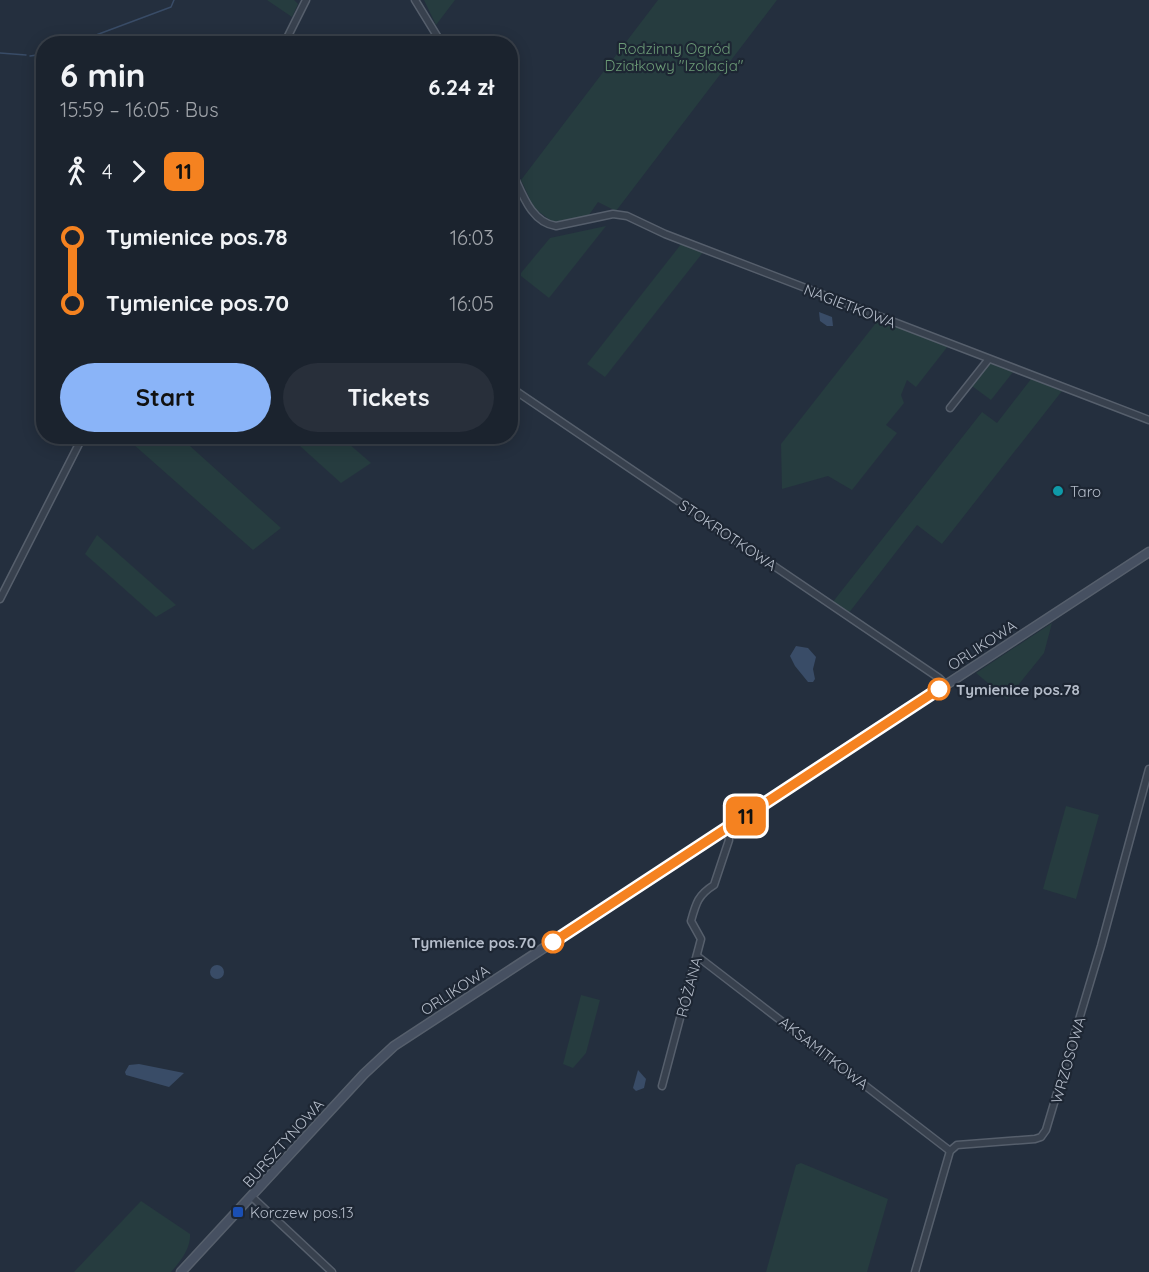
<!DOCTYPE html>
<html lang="en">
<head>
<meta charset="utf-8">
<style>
	:root { --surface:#1b232e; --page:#282f3a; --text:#f1f3f6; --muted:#a0a4aa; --line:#39404a; --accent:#8ab4f8 }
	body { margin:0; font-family:Quicksand,sans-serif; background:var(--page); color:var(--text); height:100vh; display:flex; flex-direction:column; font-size:22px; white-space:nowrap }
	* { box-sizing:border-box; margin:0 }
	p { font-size:20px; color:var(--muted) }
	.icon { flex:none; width:33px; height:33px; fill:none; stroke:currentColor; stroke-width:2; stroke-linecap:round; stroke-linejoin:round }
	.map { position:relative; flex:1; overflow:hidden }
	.drawer { position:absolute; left:36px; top:36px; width:482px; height:408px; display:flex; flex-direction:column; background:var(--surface); border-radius:24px; box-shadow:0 3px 15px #0003,0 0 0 2px var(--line) }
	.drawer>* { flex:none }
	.badge { padding:0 12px; border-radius:9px; font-size:21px; line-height:39px }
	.map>.badge { position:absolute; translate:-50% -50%; box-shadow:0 0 0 3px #fff }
	.legs { display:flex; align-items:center; gap:9px; height:66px; padding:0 24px; font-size:20px }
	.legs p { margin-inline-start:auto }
	.head { display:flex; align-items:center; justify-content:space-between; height:102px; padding:0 24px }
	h1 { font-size:33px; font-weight:700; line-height:45px }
	.button { display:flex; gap:12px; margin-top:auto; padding:12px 24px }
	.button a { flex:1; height:69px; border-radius:36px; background:var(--accent); color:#111; font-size:24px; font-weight:700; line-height:69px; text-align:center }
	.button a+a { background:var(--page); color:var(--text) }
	ul { padding:0 24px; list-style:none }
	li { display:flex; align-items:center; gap:21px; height:66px; font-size:22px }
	li i { display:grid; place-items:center; width:9px; height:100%; margin:0 8px; background:currentColor }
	li i::after { content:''; width:15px; height:15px; margin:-8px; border:4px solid; border-radius:50%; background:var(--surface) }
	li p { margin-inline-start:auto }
	li:first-child i { background:linear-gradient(#0000 50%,currentColor 0) }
	li:last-child i { background:linear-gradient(currentColor 50%,#0000 0) }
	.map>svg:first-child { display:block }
	.green { fill:#263c3f }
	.water { fill:#394c67 }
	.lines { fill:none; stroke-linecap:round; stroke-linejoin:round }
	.stream { stroke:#394c67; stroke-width:1.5 }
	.street-casing { stroke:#565f6c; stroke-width:9 }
	.secondary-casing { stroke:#565f6c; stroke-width:11 }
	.street { stroke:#38414e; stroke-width:6 }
	.secondary { stroke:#465061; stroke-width:8 }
	.line-1-casing { stroke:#fff; stroke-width:14 }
	.line-1 { stroke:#f58220; stroke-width:9 }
	.culture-dot { fill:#0f9aa8; stroke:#1d2633; stroke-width:2 }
	.stop-1-dot { fill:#fff; stroke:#f58220; stroke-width:3 }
	.transit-dot { fill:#1a4fb4; stroke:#1d2633; stroke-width:2 }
	.labels { text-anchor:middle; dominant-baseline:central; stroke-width:4.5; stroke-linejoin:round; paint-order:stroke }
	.park-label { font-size:15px; fill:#6b9a76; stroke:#1d2633 }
	.street-label { font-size:15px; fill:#b4bcc9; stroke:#1d2633 }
	.poi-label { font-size:15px; fill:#b4bcc9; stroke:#1d2633; text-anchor:start }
	.stop-label { font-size:15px; font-weight:bold; fill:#b4bcc9; stroke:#1d2633; text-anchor:start }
</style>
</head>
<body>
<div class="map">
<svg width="1149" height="1272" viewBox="0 0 1149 1272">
	<rect width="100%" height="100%" fill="#242f3e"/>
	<!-- green -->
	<g class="green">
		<path d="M267 0H294L298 4 292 17Z"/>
		<path d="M424 0H455L436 25Z"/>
		<path d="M658 0H777L616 211 598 202 589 215 554 223 534 208 521 180Z"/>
		<path d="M606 226 549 298 521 276V273L550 238Z"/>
		<path d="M682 243 704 251 605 377 587 364Z"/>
		<path d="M879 319 948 346 916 387 907 380 901 395 904 403 886 425 897 433 852 490 828 476 782 489 781 444Z"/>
		<path d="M990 363 1013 372 991 400 972 386Z"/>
		<path d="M1031 379 1062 391 942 544 917 525 848 614 832 603 982 412 997 423Z"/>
		<path d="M140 437H180L281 528 253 550 133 444Z"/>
		<path d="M290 437H341L371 463 341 483Z"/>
		<path d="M97 535 176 605 156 617 85 554Z"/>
		<path d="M1052 623 1044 653 1007 699 976 673Z"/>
		<path d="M1066 806 1099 815 1076 899 1043 889Z"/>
		<path d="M581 995 600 1000 586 1053 573 1068 563 1064Z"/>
		<path d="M801 1163 888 1199 867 1272H766L796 1165Z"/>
		<path d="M141 1201 190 1234C191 1248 180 1262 171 1272H74Z"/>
	</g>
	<!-- water -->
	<g class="water">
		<path d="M819 312 832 317 833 326H827L820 321Z"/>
		<path d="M796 646 808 648 816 657 813 669 815 679 813 682H808L795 666 790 656Z"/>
		<circle cx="217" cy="972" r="7"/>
		<path d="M139 1064 184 1073 169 1087 126 1075 125 1072 129 1065Z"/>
		<path d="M638 1070 646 1079 644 1088 636 1091 633 1088Z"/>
	</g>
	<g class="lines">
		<!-- stream -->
		<g class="stream">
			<path d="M72 44 171 7 174 0"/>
			<path d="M0 53 26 55"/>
			<path d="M30 56 44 54"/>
		</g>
		<defs>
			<g id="street">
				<path d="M415 0 442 44"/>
				<path d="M284 44 306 0"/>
				<path d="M510 168C521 189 529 222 556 226L613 214 627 216 665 234 1149 420"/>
				<path d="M510 387 939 678 946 685"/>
				<path d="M950 408 988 360"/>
				<path d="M0 599 83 436"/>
				<path d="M697 956 950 1151"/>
				<path d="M662 1086 701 939 691 921C696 903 698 895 714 885L729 840 727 828"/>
				<path d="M252 1197 332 1272"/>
				<path d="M915 1272 950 1151 957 1145 1035 1139 1041 1137 1046 1130 1101 946 1149 769"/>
			</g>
			<path id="secondary" d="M181 1272 364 1074 394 1046 1149 552"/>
		</defs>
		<!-- street casing -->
		<use href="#street" class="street-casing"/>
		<!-- secondary casing -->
		<use href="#secondary" class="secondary-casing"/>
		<!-- street -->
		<use href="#street" class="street"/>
		<!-- secondary -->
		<use href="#secondary" class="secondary"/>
	</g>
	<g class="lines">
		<defs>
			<path id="line-1" d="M553 942 939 689"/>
		</defs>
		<!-- line-1 casing -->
		<use href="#line-1" class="line-1-casing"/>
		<!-- line-1 -->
		<use href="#line-1" class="line-1"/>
	</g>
	<!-- markers -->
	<circle class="culture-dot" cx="1058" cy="491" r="6"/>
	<g class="stop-1-dot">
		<circle cx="939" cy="689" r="10"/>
		<circle cx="553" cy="942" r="10"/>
	</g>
	<rect class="transit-dot" x="232" y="1206" width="12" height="12" rx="3"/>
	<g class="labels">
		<!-- park labels -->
		<g class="park-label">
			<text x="674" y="48">Rodzinny Ogród<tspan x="674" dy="17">Działkowy "Izolacja"</tspan></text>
		</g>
		<!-- street labels -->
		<g class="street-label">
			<text transform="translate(850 306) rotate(21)">NAGIETKOWA</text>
			<text transform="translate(728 535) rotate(34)">STOKROTKOWA</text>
			<text transform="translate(982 645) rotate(-33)">ORLIKOWA</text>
			<text transform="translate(689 987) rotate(-75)">RÓŻANA</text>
			<text transform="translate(455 990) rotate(-33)">ORLIKOWA</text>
			<text transform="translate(824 1053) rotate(38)">AKSAMITKOWA</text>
			<text transform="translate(1068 1060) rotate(-74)">WRZOSOWA</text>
			<text transform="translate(283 1143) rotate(-48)">BURSZTYNOWA</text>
		</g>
		<!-- poi labels -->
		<g class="poi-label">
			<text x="1070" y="491">Taro</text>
			<text x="250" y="1212">Korczew pos.13</text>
		</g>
		<!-- stop labels -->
		<g class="stop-label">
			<text x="956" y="689">Tymienice pos.78</text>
			<text x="536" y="942" text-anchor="end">Tymienice pos.70</text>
		</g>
	</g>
</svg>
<b class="badge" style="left:746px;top:816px;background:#f58220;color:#111">11</b>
<section class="drawer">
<div class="head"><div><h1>6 min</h1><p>15:59 – 16:05 · Bus</p></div><b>6.24 zł</b></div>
<div class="legs"><svg class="icon" aria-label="walk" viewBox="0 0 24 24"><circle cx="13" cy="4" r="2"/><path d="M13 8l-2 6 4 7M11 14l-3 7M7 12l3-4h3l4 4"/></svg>4<svg class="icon" aria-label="forward" viewBox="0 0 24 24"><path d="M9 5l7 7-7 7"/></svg><b class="badge" style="background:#f58220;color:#111">11</b></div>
<ul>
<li><i style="color:#f58220"></i><b>Tymienice pos.78</b><p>16:03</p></li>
<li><i style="color:#f58220"></i><b>Tymienice pos.70</b><p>16:05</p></li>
</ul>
<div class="button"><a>Start</a><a>Tickets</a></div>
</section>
</div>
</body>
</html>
